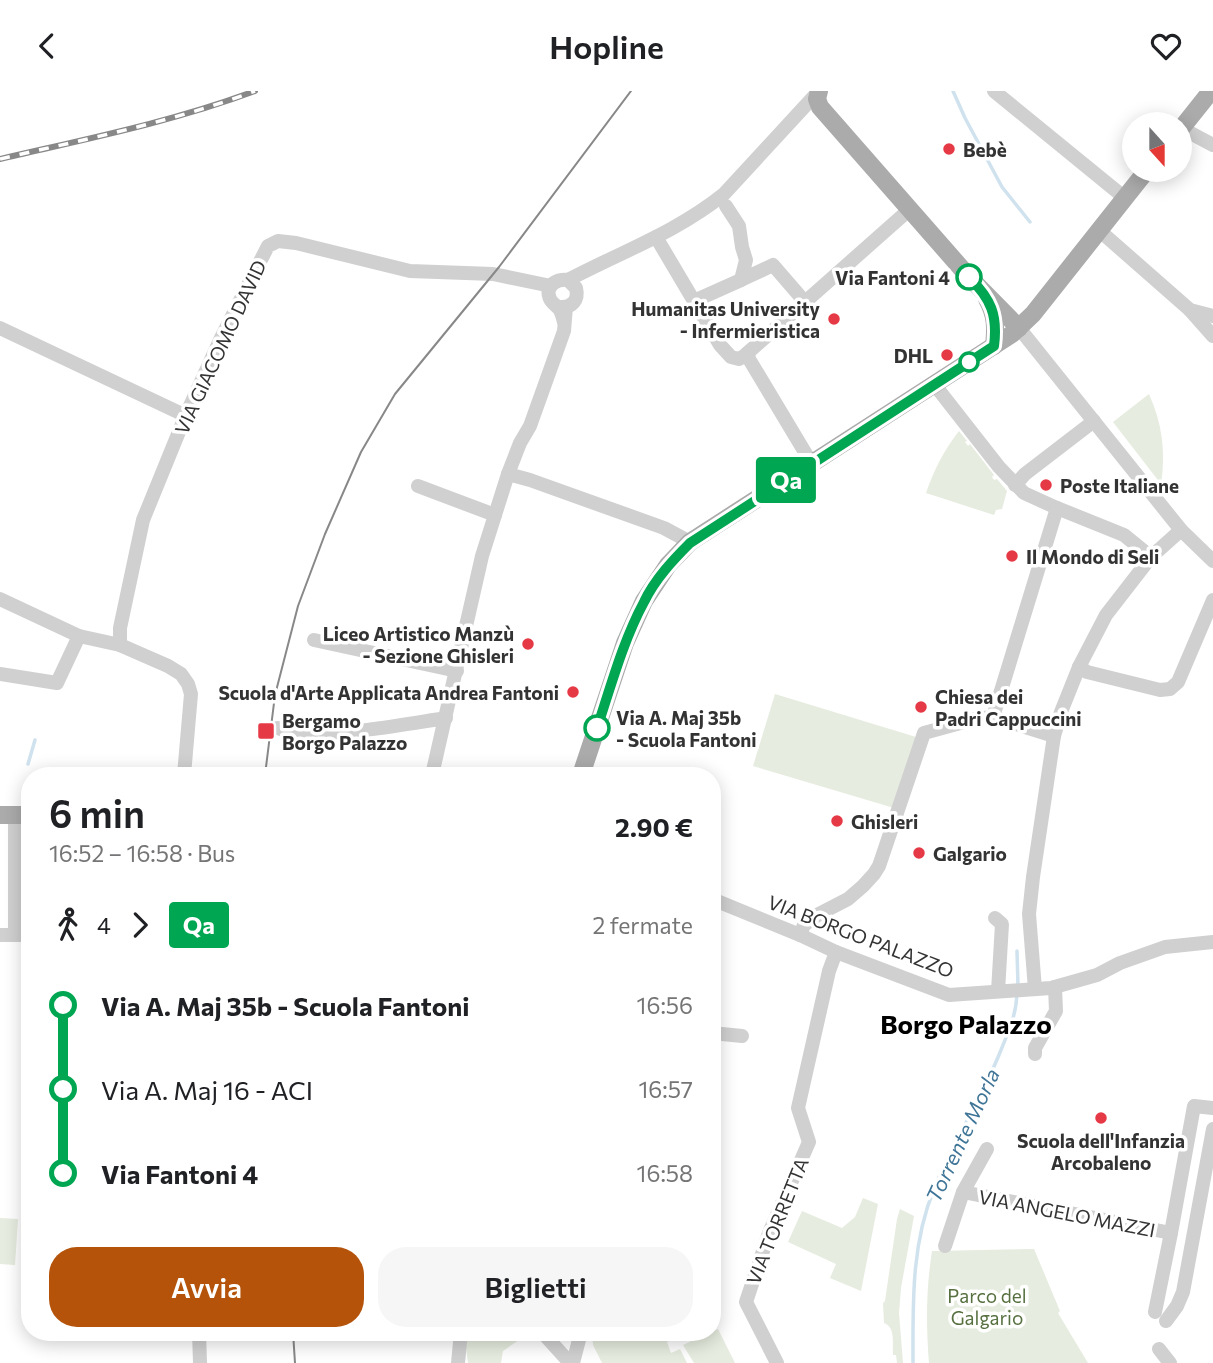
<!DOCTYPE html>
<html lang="it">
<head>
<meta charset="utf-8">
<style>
	:root { --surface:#fff; --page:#f6f6f6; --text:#202124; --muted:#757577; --accent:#b45309 }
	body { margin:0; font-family:Commissioner,sans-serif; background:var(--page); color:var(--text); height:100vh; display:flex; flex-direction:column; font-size:26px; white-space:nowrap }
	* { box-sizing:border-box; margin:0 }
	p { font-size:23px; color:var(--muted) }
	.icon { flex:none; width:38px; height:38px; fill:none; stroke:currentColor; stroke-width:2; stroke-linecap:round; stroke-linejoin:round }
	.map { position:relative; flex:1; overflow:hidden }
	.sheet { position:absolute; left:21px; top:676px; width:700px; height:574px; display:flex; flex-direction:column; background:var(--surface); border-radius:28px; box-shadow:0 4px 18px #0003 }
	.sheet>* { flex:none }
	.badge { padding:0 14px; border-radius:5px; font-size:24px; line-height:46px }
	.needle { width:46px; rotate:159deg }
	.fabs { position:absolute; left:1122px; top:21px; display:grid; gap:14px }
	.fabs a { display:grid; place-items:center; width:70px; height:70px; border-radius:50%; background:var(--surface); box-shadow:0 4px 18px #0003; font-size:35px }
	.map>.badge { position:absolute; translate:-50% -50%; box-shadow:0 0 0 4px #fff }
	.legs { display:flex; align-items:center; gap:10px; height:77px; padding:0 28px; font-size:23px }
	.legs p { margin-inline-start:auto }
	.head { display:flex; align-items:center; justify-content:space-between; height:119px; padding:0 28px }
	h1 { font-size:38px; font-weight:600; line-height:52px }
	.button { display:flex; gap:14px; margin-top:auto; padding:14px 28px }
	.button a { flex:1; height:80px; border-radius:28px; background:var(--accent); color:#fff; font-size:28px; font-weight:600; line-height:80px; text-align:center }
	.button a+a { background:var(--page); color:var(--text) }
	ul { padding:0 28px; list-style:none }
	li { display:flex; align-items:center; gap:24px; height:84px; font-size:26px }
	li i { display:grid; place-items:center; width:10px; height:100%; margin:0 9px; background:currentColor }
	li i::after { content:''; width:18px; height:18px; margin:-9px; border:5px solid; border-radius:50%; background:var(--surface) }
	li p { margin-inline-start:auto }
	li:first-child i { background:linear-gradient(#0000 50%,currentColor 0) }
	li:last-child i { background:linear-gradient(currentColor 50%,#0000 0) }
	header { display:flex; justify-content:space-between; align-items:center; height:91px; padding:0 28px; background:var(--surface); font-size:32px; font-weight:600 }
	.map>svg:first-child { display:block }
	.green { fill:#e6ecdf }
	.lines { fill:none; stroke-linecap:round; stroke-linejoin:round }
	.stream { stroke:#cfe2ee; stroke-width:3.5 }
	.minor { stroke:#d0d0d0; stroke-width:14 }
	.major { stroke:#ababab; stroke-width:18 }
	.tram { stroke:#888; stroke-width:2 }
	.rail-casing { stroke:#888; stroke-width:6 }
	.rail { stroke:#fff; stroke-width:3.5; stroke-dasharray:10; stroke-linecap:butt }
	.line-1-casing { stroke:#fff; stroke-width:16 }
	.line-1 { stroke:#00a651; stroke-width:10 }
	.poi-dot { fill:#e63946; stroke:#fff; stroke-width:2.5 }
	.stop-1-dot { fill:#fff; stroke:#00a651; stroke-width:3.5 }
	.labels { text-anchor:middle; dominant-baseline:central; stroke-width:7; stroke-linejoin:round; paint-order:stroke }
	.poi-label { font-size:19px; font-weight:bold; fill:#333; stroke:#fff; text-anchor:start }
	.stop-label { font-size:19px; font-weight:bold; fill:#333; stroke:#fff; text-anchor:end }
	.street-label { font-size:19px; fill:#333; stroke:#fff }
	.park-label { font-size:19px; fill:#56703f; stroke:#fff }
	.water-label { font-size:21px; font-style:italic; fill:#3f7597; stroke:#fff }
	.district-label { font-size:26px; font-weight:bold; fill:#000; stroke:#fff }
</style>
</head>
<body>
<header><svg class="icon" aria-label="back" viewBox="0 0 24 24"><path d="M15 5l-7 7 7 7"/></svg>Hopline<svg class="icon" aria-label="heart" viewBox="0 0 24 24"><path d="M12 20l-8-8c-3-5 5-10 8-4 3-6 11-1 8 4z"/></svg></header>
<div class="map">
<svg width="1213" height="1272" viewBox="0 0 1213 1272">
	<rect width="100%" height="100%" fill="#fff"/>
	<!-- green -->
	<g class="green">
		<path d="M1149 303C1162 332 1166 361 1161 393L1113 331Z"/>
		<path d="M959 340 967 350 965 351 968 355 970 353 994 384 992 386 994 389 997 388 1007 400 1002 418 996 419 994 424 926 402C934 379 944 359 959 340Z"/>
		<path d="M775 603 916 646 894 717 753 675Z"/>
		<path d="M863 1107 878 1113 861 1200 830 1187 836 1173 788 1151 802 1120 842 1137 855 1126Z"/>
		<path d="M900 1118 914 1125 901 1197 899 1222 903 1272H897L896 1264H893C892 1253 896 1236 884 1232L883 1212 885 1210 897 1128Z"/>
		<path d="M0 1127 18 1128 15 1174 0 1173Z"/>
		<path d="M1034 1158 1060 1220 1058 1222 1088 1272H929C926 1234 926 1198 932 1160Z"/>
		<path d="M718 1238 735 1272H694L683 1254Z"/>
		<path d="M468 1241H528L529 1242 503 1260 501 1272H468L466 1257Z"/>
		<path d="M592 1241H648V1248L657 1250 659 1244 670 1245 672 1248 667 1251 671 1262 680 1258 687 1272H602L593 1254Z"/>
	</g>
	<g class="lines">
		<!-- stream -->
		<g class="stream">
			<path d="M953 0 965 27 1002 96 1030 131"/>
			<path d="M28 673 35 649"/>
			<path d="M1017 860 1018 895"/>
			<path d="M913 1272C913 1213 911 1154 934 1098 953 1051 982 1007 1001 959 1009 939 1016 925 1017 903"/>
		</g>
		<!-- minor -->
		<g class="minor">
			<path d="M994 0 1125 107"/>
			<path d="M1181 37 1213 54"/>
			<path d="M726 115 739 135 742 156 746 169 741 189 773 174 805 211"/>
			<path d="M1100 140 1190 219 1213 225"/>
			<path d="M656 146 720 254 731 266 739 268 744 265 910 118"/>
			<path d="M694 210 741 189"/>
			<path d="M560 216C572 217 579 209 576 197L568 189"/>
			<path d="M1190 219 1213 245"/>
			<path d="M564 231C563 227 562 223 560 219 557 214 550 212 549 205 546 193 558 188 568 189 621 161 677 141 724 103L818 1"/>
			<path d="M0 237 180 322 185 326"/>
			<path d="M1019 237 1181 439 1213 470"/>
			<path d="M748 262 749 268 812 373"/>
			<path d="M934 293 999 376 1024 402 1057 417 1124 444 1151 466"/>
			<path d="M508 383 530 389 664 437 690 451"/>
			<path d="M1015 394 1025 383 1094 330"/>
			<path d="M418 395 495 424"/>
			<path d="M0 508 79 545 120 554 168 575 181 583 188 593 191 603 184 684"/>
			<path d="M314 549 457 580"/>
			<path d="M120 554V537L143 429 185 326 221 247 268 155 278 150 296 152 410 180 493 183 551 195"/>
			<path d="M1079 576 1087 581 1160 599 1170 598 1178 591 1213 509"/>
			<path d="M0 583 57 592 79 545"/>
			<path d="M993 626 1057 417"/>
			<path d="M278 637C288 642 299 641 310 642 355 643 401 634 446 627"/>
			<path d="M432 684 482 465 508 383 520 352 530 335 564 240 566 216"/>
			<path d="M15 724V844"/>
			<path d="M712 808 800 844 836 861 949 904 1051 897 1097 884 1120 872 1165 856 1213 851"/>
			<path d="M995 827 1002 833 998 900"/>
			<path d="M0 844H30"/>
			<path d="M800 844 804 834 819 823 848 808 863 795 874 783 879 775 924 642 975 628 993 626 1054 645"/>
			<path d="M1035 898 1029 823 1033 786 1054 645 1061 621 1079 576 1106 524 1151 466 1181 439"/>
			<path d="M712 942 742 945"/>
			<path d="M1035 963V957L1056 920 1055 896"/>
			<path d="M963 1101 1171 1142 1194 1015 1213 1017"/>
			<path d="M945 1155 963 1101 987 1058"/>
			<path d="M1155 1221 1171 1142"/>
			<path d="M1166 1230 1177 1215 1183 1201 1213 1038"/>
			<path d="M199 1241 200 1272"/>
			<path d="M542 1241 570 1272"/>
			<path d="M1159 1258 1170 1272"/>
			<path d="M458 1272 461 1241"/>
			<path d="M573 1272 581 1241"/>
			<path d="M777 1272 746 1211 769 1142 809 1051 798 1017 829 880 836 861"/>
		</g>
		<!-- major -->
		<g class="major">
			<path d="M819 0 817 8 820 16 969 186 1019 237"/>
			<path d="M1180 39 1211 0"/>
			<path d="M987 208C996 224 996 237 994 255"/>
			<path d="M581 684 625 552 644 510 668 474 690 451 1012 243 1033 223 1147 79"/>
			<path d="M0 724H30"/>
		</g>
		<!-- tram -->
		<g class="tram">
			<path d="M265 684 275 604 298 515 325 443 361 361 395 303 499 176 631 0"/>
			<path d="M293 1241 295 1272"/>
		</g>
		<defs>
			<path id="rail" d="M0 68C86 48 172 31 255 0"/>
		</defs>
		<!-- rail casing -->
		<use href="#rail" class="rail-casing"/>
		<!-- rail -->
		<use href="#rail" class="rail"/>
	</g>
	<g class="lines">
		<defs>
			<path id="line-1" d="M597 637C611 595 623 550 644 511 655 488 673 469 690 452L994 255C998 224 991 208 969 186"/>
		</defs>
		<!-- line-1 casing -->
		<use href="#line-1" class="line-1-casing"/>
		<!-- line-1 -->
		<use href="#line-1" class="line-1"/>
	</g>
	<!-- markers -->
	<g class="poi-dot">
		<circle cx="949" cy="58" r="7"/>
		<circle cx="834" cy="228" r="7"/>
		<circle cx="947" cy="264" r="7"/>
		<circle cx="1046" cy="394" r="7"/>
		<circle cx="1012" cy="465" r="7"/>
		<circle cx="528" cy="553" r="7"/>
		<circle cx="573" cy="601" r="7"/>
		<circle cx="921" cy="616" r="7"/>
		<rect x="257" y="631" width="18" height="18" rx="3.5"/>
		<circle cx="837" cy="730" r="7"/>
		<circle cx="919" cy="762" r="7"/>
		<circle cx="1101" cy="1027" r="7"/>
	</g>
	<g class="stop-1-dot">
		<circle cx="969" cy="186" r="12"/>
		<circle cx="969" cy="271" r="9"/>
		<circle cx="597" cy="637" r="12"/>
	</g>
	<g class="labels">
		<!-- poi labels -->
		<g class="poi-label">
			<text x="963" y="58">Bebè</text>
			<text x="820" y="217" text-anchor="end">Humanitas University<tspan x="820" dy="22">- Infermieristica</tspan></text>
			<text x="933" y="264" text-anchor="end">DHL</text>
			<text x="1060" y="394">Poste Italiane</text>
			<text x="1026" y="465">Il Mondo di Seli</text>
			<text x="514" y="542" text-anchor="end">Liceo Artistico Manzù<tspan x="514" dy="22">- Sezione Ghisleri</tspan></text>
			<text x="559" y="601" text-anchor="end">Scuola d'Arte Applicata Andrea Fantoni</text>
			<text x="935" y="605">Chiesa dei<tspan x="935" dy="22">Padri Cappuccini</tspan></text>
			<text x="282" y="629">Bergamo<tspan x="282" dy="22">Borgo Palazzo</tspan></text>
			<text x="851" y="730">Ghisleri</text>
			<text x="933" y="762">Galgario</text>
			<text x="1101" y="1049" text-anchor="middle">Scuola dell'Infanzia<tspan x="1101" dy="22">Arcobaleno</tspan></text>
		</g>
		<!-- stop labels -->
		<g class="stop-label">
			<text x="950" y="186">Via Fantoni 4</text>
			<text x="616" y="626" text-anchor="start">Via A. Maj 35b<tspan x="616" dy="22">- Scuola Fantoni</tspan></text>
		</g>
		<!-- street labels -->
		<g class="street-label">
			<text transform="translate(220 256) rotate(-65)">VIA GIACOMO DAVID</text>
			<text transform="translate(861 845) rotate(21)">VIA BORGO PALAZZO</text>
			<text transform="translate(1067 1122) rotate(11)">VIA ANGELO MAZZI</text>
			<text transform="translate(777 1130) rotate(-68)">VIA TORRETTA</text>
		</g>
		<!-- park labels -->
		<g class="park-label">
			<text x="987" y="1204">Parco del<tspan x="987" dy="22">Galgario</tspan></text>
		</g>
		<!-- water labels -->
		<g class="water-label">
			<text transform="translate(962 1044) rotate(-65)">Torrente Morla</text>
		</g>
		<!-- district labels -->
		<g class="district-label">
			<text x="966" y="932">Borgo Palazzo</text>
		</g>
	</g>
</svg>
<div class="fabs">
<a><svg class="needle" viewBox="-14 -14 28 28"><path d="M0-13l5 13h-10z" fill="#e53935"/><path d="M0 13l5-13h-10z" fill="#757577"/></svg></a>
</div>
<b class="badge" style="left:786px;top:389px;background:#00a651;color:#fff">Qa</b>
<section class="sheet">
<div class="head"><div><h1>6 min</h1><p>16:52 – 16:58 · Bus</p></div><b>2.90 €</b></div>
<div class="legs"><svg class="icon" aria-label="walk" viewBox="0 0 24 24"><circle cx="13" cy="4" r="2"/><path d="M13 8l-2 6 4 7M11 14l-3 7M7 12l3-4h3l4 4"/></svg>4<svg class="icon" aria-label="forward" viewBox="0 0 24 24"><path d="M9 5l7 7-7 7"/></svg><b class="badge" style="background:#00a651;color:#fff">Qa</b><p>2 fermate</p></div>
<ul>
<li><i style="color:#00a651"></i><b>Via A. Maj 35b - Scuola Fantoni</b><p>16:56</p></li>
<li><i style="color:#00a651"></i><span>Via A. Maj 16 - ACI</span><p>16:57</p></li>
<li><i style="color:#00a651"></i><b>Via Fantoni 4</b><p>16:58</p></li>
</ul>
<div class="button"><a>Avvia</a><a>Biglietti</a></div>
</section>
</div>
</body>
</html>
